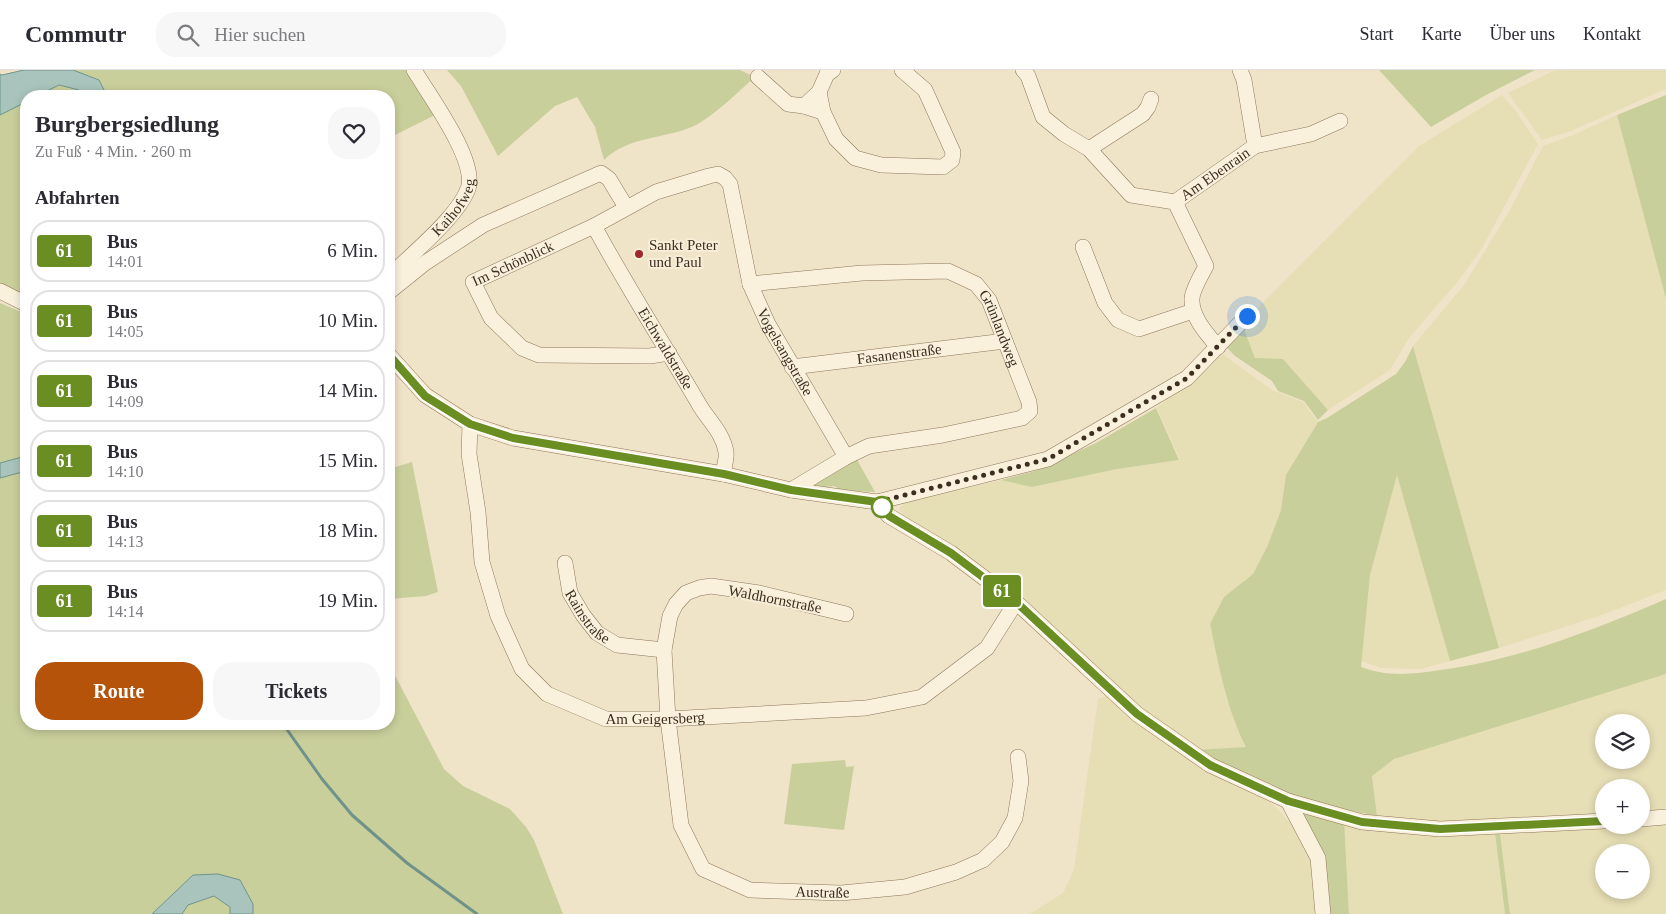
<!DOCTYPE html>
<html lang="de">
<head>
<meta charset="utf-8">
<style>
	:root { --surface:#fff; --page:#f7f7f7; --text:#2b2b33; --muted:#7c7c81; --line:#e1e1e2; --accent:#b45309 }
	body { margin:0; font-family:"Times New Roman",serif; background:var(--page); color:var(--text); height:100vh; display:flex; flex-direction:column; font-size:19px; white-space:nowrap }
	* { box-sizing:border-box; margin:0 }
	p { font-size:16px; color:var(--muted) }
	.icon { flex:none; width:28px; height:28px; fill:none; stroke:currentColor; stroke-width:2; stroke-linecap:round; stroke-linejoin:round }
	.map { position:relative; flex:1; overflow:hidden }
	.details { position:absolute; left:20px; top:20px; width:375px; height:640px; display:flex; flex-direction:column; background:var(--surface); border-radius:20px; box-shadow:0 2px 8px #0003 }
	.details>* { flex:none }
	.badge { padding:0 10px; border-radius:4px; font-size:18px; line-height:32px }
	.buttons { position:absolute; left:1595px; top:644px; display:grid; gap:10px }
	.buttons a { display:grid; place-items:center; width:55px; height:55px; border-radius:50%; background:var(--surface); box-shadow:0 2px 8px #0003; font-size:25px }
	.you { position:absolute; width:25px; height:25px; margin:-12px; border:4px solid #fff; border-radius:50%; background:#1a73e8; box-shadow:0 0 0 8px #1a73e833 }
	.map>.badge { position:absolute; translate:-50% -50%; box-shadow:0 0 0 2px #fff }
	h2 { padding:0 15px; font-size:19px; line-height:45px }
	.round { display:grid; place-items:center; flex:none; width:52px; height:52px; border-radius:20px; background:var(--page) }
	.headline { display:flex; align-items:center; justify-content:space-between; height:85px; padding:0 15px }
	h1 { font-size:24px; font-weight:700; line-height:38px }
	.action { display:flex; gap:10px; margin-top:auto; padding:10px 15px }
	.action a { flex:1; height:58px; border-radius:20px; background:var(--accent); color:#fff; font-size:20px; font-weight:700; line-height:58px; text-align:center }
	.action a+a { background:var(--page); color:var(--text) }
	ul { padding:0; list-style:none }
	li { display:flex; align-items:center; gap:15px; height:62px; margin:0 10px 8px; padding:0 5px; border:2px solid var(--line); border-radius:20px }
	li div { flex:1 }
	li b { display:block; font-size:19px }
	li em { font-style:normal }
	li .badge { min-width:55px; font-weight:700; text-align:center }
	header { display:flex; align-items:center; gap:30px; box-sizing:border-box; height:70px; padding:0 25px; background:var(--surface); border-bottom:1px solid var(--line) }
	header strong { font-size:24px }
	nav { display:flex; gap:28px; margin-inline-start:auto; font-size:18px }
	.search { width:350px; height:45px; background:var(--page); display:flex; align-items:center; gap:12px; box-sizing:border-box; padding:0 18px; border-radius:20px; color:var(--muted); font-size:19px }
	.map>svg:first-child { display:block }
	.farmland { fill:#e6deb5; fill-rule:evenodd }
	.green { fill:#c9cf9b }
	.water { fill:#a9c4bc; stroke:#6f938a }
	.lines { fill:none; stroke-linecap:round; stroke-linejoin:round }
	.stream { stroke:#6f938a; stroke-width:3 }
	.minor-casing { stroke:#8d765c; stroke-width:16 }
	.minor { stroke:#faf1dc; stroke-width:15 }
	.line-casing { stroke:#fff; stroke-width:11 }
	.line { stroke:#6b8e23; stroke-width:8 }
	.walk { stroke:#3d2e20; stroke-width:5; stroke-dasharray:0 9 }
	.poi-dot { fill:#9e2a2b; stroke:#f7eed8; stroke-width:2 }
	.stop-dot { fill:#fff; stroke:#6b8e23; stroke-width:2.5 }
	.labels { text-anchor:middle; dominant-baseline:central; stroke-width:4; stroke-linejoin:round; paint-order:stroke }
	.street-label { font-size:15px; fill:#3d2e20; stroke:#f7eed8 }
	.poi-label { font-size:15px; fill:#3d2e20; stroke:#f7eed8; text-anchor:start }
</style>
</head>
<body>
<header>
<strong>Commutr</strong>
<div class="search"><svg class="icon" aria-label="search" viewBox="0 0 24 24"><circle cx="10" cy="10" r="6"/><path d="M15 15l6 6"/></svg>Hier suchen</div>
<nav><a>Start</a><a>Karte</a><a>Über uns</a><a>Kontakt</a></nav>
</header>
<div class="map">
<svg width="1666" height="844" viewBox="0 0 1666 844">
	<rect width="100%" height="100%" fill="#f0e4c8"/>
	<!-- farmland -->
	<g class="farmland">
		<path d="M1555 0H1666V19L1571 61 1542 70 1508 23Z"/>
		<path d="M1502 25 1515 40 1538 74 1482 178 1459 210 1409 268 1390 300 1328 340 1283 289 1255 288 1242 254 1419 76Z"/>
		<path d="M1617 45 1666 229V520L1602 545 1499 578 1413 276 1464 215 1510 140 1543 76 1573 65Z"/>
		<path d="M1221 283 1272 320 1303 332 1318 352 1286 405 1281 440 1267 477 1253 504 1224 527 1210 554 1225 623 1236 656 1247 677 1196 680 1153 650 1103 606 1074 575 981 497 903 446 899 439 905 432 1001 410 1033 417 1117 399 1180 390 1157 338Z"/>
		<path d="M1397 404 1450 591 1421 599 1381 598 1361 591 1370 505Z"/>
		<path d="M1666 604V743L1641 745V718H1604V746L1490 751 1426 752 1377 746 1372 705 1394 689ZM1604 652H1641V690H1604Z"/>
		<path d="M1108 625 1193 693 1253 721 1273 734 1293 756 1312 793 1317 844H1030L1063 823 1074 800 1098 629Z"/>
		<path d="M1344 750 1495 763 1505 844H1349Z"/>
		<path d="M1666 754V844H1510L1500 763ZM1604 782H1641V820H1604Z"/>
	</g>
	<!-- green -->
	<g class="green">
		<path d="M73 0H409L435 45 389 68V26H107L99 10Z"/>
		<path d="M447 0H740L755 7C738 22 714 46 694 56 665 69 628 66 604 90L595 57 577 27 555 36 498 86 461 16Z"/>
		<path d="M1379 0H1535L1486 25 1431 57Z"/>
		<path d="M59 15 80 20 82 26H37Z"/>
		<path d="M1666 25V229L1617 45Z"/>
		<path d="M26 32V228L0 216V45Z"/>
		<path d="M0 233 26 244V386L0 393Z"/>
		<path d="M1242 254 1255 288 1283 289 1328 340 1318 350 1304 331 1278 321 1272 311 1235 286 1224 275Z"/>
		<path d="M1413 276 1499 578 1450 591 1397 405 1370 505 1361 597C1367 599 1373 601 1379 602 1399 606 1421 603 1440 600 1518 590 1594 560 1666 529V604L1394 689 1372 706 1377 746 1284 727 1196 680 1246 677C1226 638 1219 596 1210 554L1224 527 1253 504 1267 477 1281 440 1286 405 1318 352 1327 348 1396 304 1405 292Z"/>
		<path d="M1156 338 1179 390 1117 399 1032 417 1001 410 1035 401 1096 373Z"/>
		<path d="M856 388 875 422 853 421 839 419 834 416 818 418 813 414Z"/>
		<path d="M412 392 438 522 426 526 389 529V399Z"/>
		<path d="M26 401V654H389V594L444 699 463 716 510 739 526 757 534 770 563 844H253V834L240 810 217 804 193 805 152 844H0V408Z"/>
		<path d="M845 690 846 697 854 696 844 760 784 754 792 694Z"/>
		<path d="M1306 740 1344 750 1349 844H1327L1299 746Z"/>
		<path d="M1495 763H1500L1510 844H1505Z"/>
		<path d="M214 826 230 837V844H182L188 835Z"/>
	</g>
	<!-- water -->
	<g class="water">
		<path d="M24 0H73L99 10 107 26H82L79 20 59 15 37 26H26V32L0 45V4L2 5Z"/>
		<path d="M26 386V401L0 408V393Z"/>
		<path d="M218 804 240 810 253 834V844H230V837L214 826 188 835 182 844H152L193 805Z"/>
	</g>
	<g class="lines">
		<!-- stream -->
		<path class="stream" d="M283 654 322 709 352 745 407 793 477 844"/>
		<defs>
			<g id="minor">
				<path d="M1023 0 1028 6 1043 47 1064 64 1089 79 1131 125 1175 132 1206 196C1202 204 1192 220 1192 229 1191 247 1207 264 1218 277"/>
				<path d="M1240 0 1244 10 1255 76"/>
				<path d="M758 7 788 34 804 36"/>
				<path d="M819 22 823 42 836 69 855 88 881 95 943 97 952 90 953 82 925 20 902 0"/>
				<path d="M823 42 804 36 819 22 827 4 833 0"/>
				<path d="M1089 79 1143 44 1148 37 1151 29"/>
				<path id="s1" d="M1175 132 1255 76 1311 64 1340 51"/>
				<path id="s2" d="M594 156C627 217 665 276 700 336 709 351 723 363 726 382 727 388 724 397 723 404"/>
				<path d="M1083 177 1105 233 1118 250 1139 259 1193 241"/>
				<path id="s3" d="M389 207C411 184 457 148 468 119 478 91 429 25 414 0"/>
				<path id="s4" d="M750 214 862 203 948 201 976 214 989 230 1029 332 1030 341 1022 348 943 365 869 376 846 387"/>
				<path d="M0 221 26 234"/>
				<path d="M389 222 425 193 483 155 601 103 609 109 626 137"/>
				<path id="s5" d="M669 283 650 286 539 285 522 278 491 248 473 212 594 156 656 122 709 106 718 104 725 108 730 114 750 214 768 254 846 387 791 420"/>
				<path d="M389 285 425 325 470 354 513 368 723 404 791 420 877 432 1048 389 1187 308 1247 246"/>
				<path id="s6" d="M792 297 1005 271"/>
				<path id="s7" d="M470 354 469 384 478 442 482 492 498 546 522 599 547 624 606 649H668L866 638 922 627 987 578 1016 532"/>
				<path d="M877 432 889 446 951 483 1016 532 1137 644 1210 695 1288 731 1362 752 1440 759 1604 751"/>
				<path id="s8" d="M565 493 570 523 583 545 597 563 617 575 664 580"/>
				<path id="s9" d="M846 544 759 523 711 516 699 518 686 523 676 534 670 546 664 580 668 649 681 755 703 799 750 820 841 823 905 817 956 802 983 790 1002 772 1015 748 1021 711 1018 687"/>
				<path d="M1288 731 1318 788 1323 844"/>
				<path d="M1641 749 1666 747"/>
			</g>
		</defs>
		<!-- minor casing -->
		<use href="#minor" class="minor-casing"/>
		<!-- minor -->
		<use href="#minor" class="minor"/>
	</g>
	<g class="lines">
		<defs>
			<path id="line" d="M389 285 425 326 470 354 513 368 724 404 791 420 877 432 889 446 951 483 1016 532 1137 644 1210 695 1288 731 1362 752 1440 759 1604 751"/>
		</defs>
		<!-- line casing -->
		<use href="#line" class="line-casing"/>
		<!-- line -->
		<use href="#line" class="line"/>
		<!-- walk -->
		<path class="walk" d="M882 437 877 432 1048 389 1187 308 1247 246"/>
	</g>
	<!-- markers -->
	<circle class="poi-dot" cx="639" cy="184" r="5"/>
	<circle class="stop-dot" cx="882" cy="437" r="10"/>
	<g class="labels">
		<!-- street labels -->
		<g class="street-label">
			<text stroke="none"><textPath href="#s1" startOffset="49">Am Ebenrain</textPath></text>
			<text stroke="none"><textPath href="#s3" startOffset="96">Kaihofweg</textPath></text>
			<text stroke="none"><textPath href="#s5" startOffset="276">Im Schönblick</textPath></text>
			<text stroke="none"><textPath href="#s4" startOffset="280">Grünlandweg</textPath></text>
			<text stroke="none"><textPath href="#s2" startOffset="142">Eichwaldstraße</textPath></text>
			<text stroke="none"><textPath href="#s5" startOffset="695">Vogelsangstraße</textPath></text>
			<text stroke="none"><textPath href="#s6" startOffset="108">Fasanenstraße</textPath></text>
			<text transform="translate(775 529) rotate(11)">Waldhornstraße</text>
			<text stroke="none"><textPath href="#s8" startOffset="60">Rainstraße</textPath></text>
			<text stroke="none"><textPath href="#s7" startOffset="402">Am Geigersberg</textPath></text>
			<text stroke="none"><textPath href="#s9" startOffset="576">Austraße</textPath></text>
		</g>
		<!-- poi labels -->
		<g class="poi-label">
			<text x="649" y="175">Sankt Peter<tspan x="649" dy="17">und Paul</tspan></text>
		</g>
	</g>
</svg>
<div class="buttons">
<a><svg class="icon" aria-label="layers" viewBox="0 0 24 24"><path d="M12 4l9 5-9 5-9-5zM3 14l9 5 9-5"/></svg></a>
<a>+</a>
<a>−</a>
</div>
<div class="you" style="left:1247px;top:246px"></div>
<b class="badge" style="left:1002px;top:521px;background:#6b8e23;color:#fff">61</b>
<section class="details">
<div class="headline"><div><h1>Burgbergsiedlung</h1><p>Zu Fuß · 4 Min. · 260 m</p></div><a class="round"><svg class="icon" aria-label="heart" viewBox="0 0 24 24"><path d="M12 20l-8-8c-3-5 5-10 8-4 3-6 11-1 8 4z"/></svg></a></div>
<h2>Abfahrten</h2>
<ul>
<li><span class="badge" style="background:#6b8e23;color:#fff">61</span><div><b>Bus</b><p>14:01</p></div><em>6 Min.</em></li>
<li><span class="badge" style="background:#6b8e23;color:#fff">61</span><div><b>Bus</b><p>14:05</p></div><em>10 Min.</em></li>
<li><span class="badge" style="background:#6b8e23;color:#fff">61</span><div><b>Bus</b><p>14:09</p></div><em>14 Min.</em></li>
<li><span class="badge" style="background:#6b8e23;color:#fff">61</span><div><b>Bus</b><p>14:10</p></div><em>15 Min.</em></li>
<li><span class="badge" style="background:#6b8e23;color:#fff">61</span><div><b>Bus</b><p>14:13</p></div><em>18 Min.</em></li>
<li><span class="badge" style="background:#6b8e23;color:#fff">61</span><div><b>Bus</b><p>14:14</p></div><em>19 Min.</em></li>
</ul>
<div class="action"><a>Route</a><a>Tickets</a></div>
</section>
</div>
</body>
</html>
